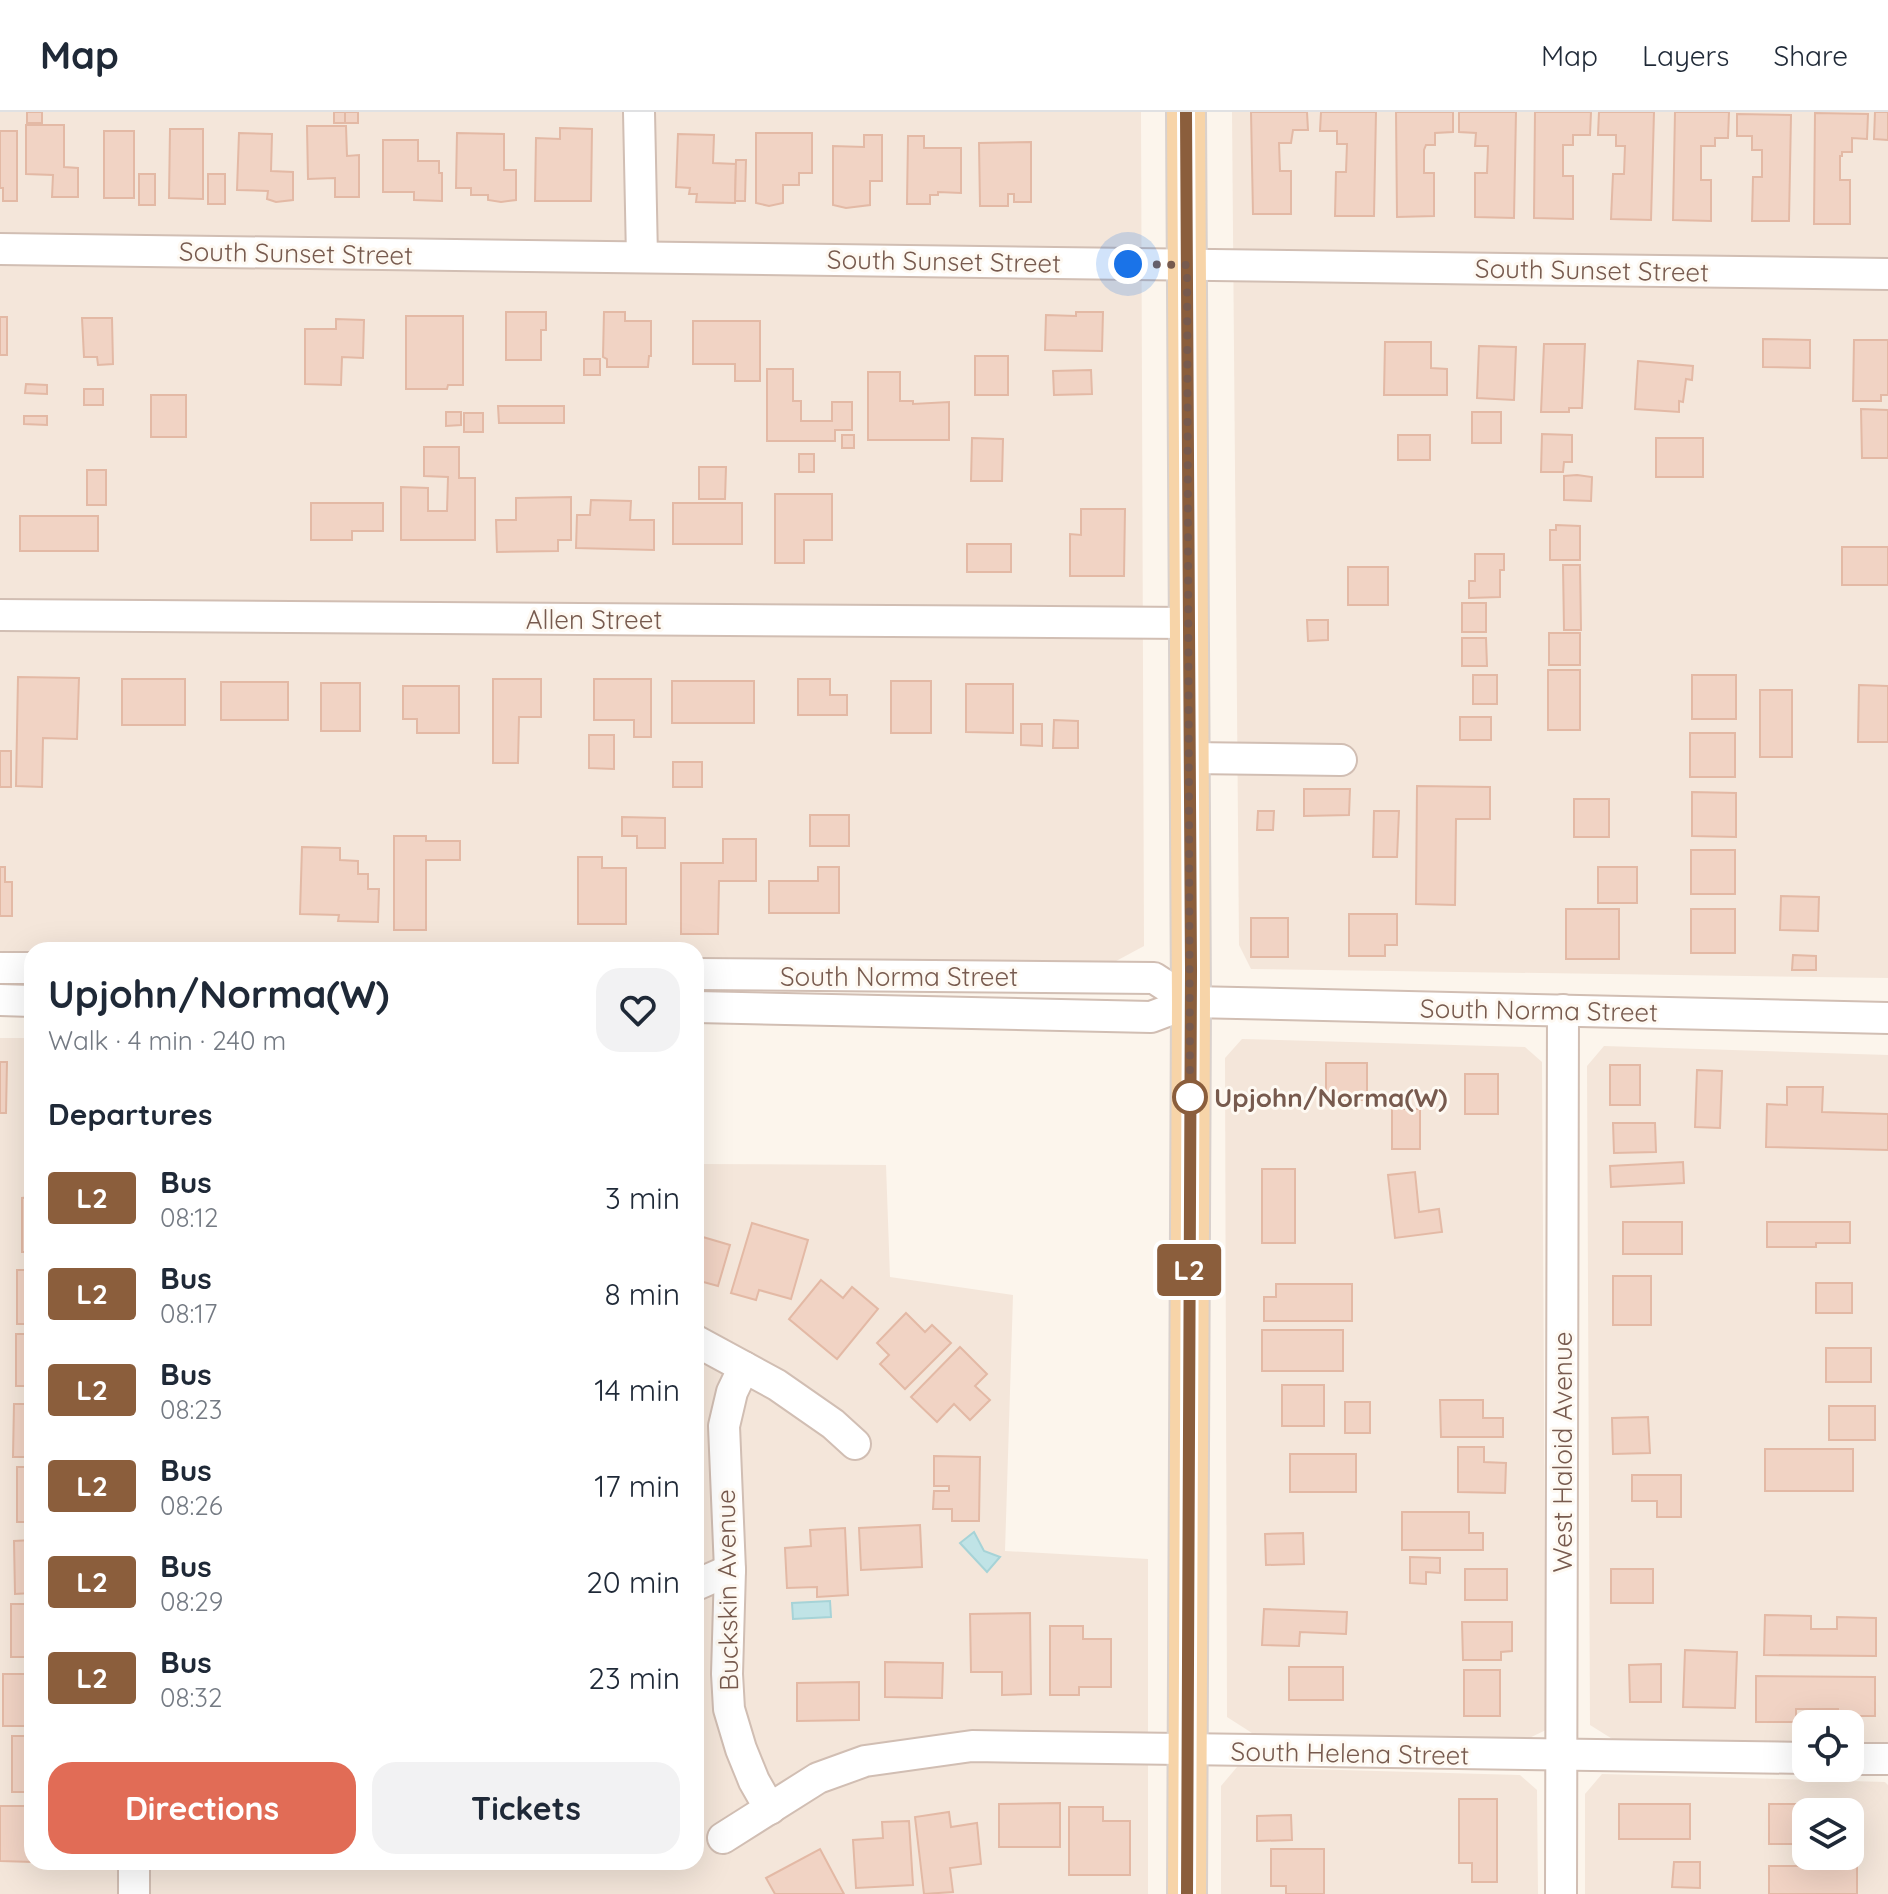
<!DOCTYPE html>
<html lang="en">
<head>
<meta charset="utf-8">
<style>
	:root { --surface:#fff; --page:#f2f2f3; --text:#1f2937; --muted:#747a83; --line:#e0e1e3; --accent:#e16c56 }
	body { margin:0; font-family:Quicksand,sans-serif; background:var(--page); color:var(--text); height:100vh; display:flex; flex-direction:column; font-size:30px; white-space:nowrap }
	* { box-sizing:border-box; margin:0 }
	p { font-size:26px; color:var(--muted) }
	.icon { flex:none; width:44px; height:44px; fill:none; stroke:currentColor; stroke-width:2; stroke-linecap:round; stroke-linejoin:round }
	.map { position:relative; flex:1; overflow:hidden }
	.details { position:absolute; left:24px; top:830px; width:680px; height:928px; display:flex; flex-direction:column; background:var(--surface); border-radius:24px; box-shadow:0 8px 32px #0002 }
	.details>* { flex:none }
	.badge { padding:0 16px; border-radius:6px; font-size:28px; line-height:52px }
	.controls { position:absolute; left:1792px; top:1598px; display:grid; gap:16px }
	.controls a { display:grid; place-items:center; width:72px; height:72px; border-radius:16px; background:var(--surface); box-shadow:0 8px 32px #0002; font-size:40px }
	.you { position:absolute; width:40px; height:40px; margin:-20px; border:6px solid #fff; border-radius:50%; background:#1a73e8; box-shadow:0 0 0 12px #1a73e833 }
	.map>.badge { position:absolute; translate:-50% -50%; box-shadow:0 0 0 4px #fff }
	h2 { padding:0 24px; font-size:30px; line-height:72px }
	.round { display:grid; place-items:center; flex:none; width:84px; height:84px; border-radius:24px; background:var(--page) }
	.overview { display:flex; align-items:center; justify-content:space-between; height:136px; padding:0 24px }
	h1 { font-size:38px; font-weight:700; line-height:60px }
	.primary-button { display:flex; gap:16px; margin-top:auto; padding:16px 24px }
	.primary-button a { flex:1; height:92px; border-radius:24px; background:var(--accent); color:#fff; font-size:32px; font-weight:700; line-height:92px; text-align:center }
	.primary-button a+a { background:var(--page); color:var(--text) }
	ul { padding:0; list-style:none }
	li { display:flex; align-items:center; gap:24px; height:96px; padding:0 24px }
	li div { flex:1 }
	li b { display:block; font-size:30px }
	li em { font-style:normal }
	li .badge { min-width:88px; font-weight:700; text-align:center }
	header { display:flex; align-items:center; gap:48px; box-sizing:border-box; height:112px; padding:0 40px; background:var(--surface); border-bottom:2px solid var(--line) }
	header strong { font-size:38px }
	nav { display:flex; gap:44px; margin-inline-start:auto; font-size:28px }
	.map>svg:first-child { display:block }
	.residential { fill:#f4e6da; fill-rule:evenodd }
	.water { fill:#c0e3e6; stroke:#a6d3d7; stroke-width:2 }
	.building { fill:#f1d3c4; stroke:#e3b9a5; stroke-width:2 }
	.lines { fill:none; stroke-linecap:round; stroke-linejoin:round }
	.minor-casing { stroke:#d1beb3; stroke-width:34 }
	.major-casing { stroke:#d9d1cd; stroke-width:42 }
	.minor { stroke:#fff; stroke-width:30 }
	.major { stroke:#f7d4a8; stroke-width:38 }
	.line-casing { stroke:#fff; stroke-width:18 }
	.line { stroke:#8b5e3c; stroke-width:12 }
	.walk { stroke:#775a4e; stroke-width:8; stroke-dasharray:0 14.4 }
	.stop-dot { fill:#fff; stroke:#8b5e3c; stroke-width:4 }
	.labels { text-anchor:middle; dominant-baseline:central; stroke-width:6; stroke-linejoin:round; paint-order:stroke }
	.street-label { font-size:26px; fill:#775a4e; stroke:#fef9f2 }
	.stop-label { font-size:26px; font-weight:bold; fill:#775a4e; stroke:#fef9f2; text-anchor:start }
</style>
</head>
<body>
<header>
<strong>Map</strong>
<nav><a>Map</a><a>Layers</a><a>Share</a></nav>
</header>
<div class="map">
<svg width="1888" height="1782" viewBox="0 0 1888 1782">
	<rect width="100%" height="100%" fill="#fcf5ec"/>
	<!-- residential -->
	<g class="residential">
		<path d="M0 0H1141L1144 834 1105 855 696 850V838H32V841L0 840Z"/>
		<path d="M1232 0H1888V866L1251 857 1239 833Z"/>
		<path d="M0 926H32V1750H696V1052L886 1053 890 1165 1013 1183 1005 1439 1148 1447V1782H0Z"/>
		<path d="M1242 927 1525 935 1542 950 1546 1618 1521 1630 1252 1621 1227 1605 1225 946Z"/>
		<path d="M1604 934 1888 943V1635L1850 1636V1612H1806V1634L1614 1628 1590 1613 1587 954Z"/>
		<path d="M1237 1655 1520 1663 1537 1678 1538 1782H1221V1674Z"/>
		<path d="M1602 1662 1885 1670 1888 1673V1782H1585V1682ZM1806 1700H1850V1744H1806Z"/>
	</g>
	<!-- water -->
	<g class="water">
		<path d="M974 1420 984 1439 1000 1445 987 1460 960 1431Z"/>
		<path d="M830 1489 831 1505 793 1507 792 1491Z"/>
	</g>
	<!-- building -->
	<g class="building">
		<rect x="27" y="0" width="15" height="11"/>
		<rect x="334" y="0" width="11" height="11"/>
		<rect x="345" y="0" width="13" height="11"/>
		<path d="M1251 0H1307L1308 18H1293L1291 31H1279L1280 59H1291V102H1253Z"/>
		<path d="M1321 0H1376L1374 104H1335L1336 60H1346L1347 32H1337V19H1320Z"/>
		<path d="M1396 0H1453V20L1435 21V33H1426L1424 38V61H1434V104L1397 105Z"/>
		<path d="M1459 0H1516L1514 106 1475 105V61H1487L1488 34H1475L1476 21 1459 20Z"/>
		<path d="M1535 0H1591L1590 23H1573V33H1563V64H1573V107L1534 106Z"/>
		<path d="M1599 0H1654L1651 108 1611 107 1613 62H1624L1625 34H1616V23H1598Z"/>
		<path d="M1675 0H1729L1728 26H1715V34H1701V68H1711V109L1673 108Z"/>
		<path d="M1875 0H1888V28L1874 27Z"/>
		<path d="M1815 1 1868 2 1867 27 1852 26V40H1842V44H1840V68H1850V112H1814Z"/>
		<path d="M1737 2 1791 3 1789 109H1752L1753 65H1762V38H1752V24H1737Z"/>
		<path d="M26 13H64V55L78 56V85H52L53 63 26 62Z"/>
		<path d="M307 14H346L347 44 359 43V85H335V66L308 67Z"/>
		<path d="M560 16 592 17 591 89H535L536 26 560 27Z"/>
		<path d="M170 17H203V87L169 86Z"/>
		<path d="M0 19H17V89H3V76H0Z"/>
		<rect x="104" y="19" width="30" height="67"/>
		<path d="M239 21 272 22 271 59 293 60V88L276 90 267 87 268 79 237 78Z"/>
		<path d="M457 21 504 22V58H516V88L501 90 488 88V83H471V76H456Z"/>
		<path d="M756 21H812V61H799V73H783V91L769 94 756 91Z"/>
		<path d="M678 22 714 23 713 51 736 52 735 91 696 90 697 82H689L690 76 676 75Z"/>
		<path d="M864 23H882V69H870V93L846 96 833 93V34L864 35Z"/>
		<path d="M908 24H924V36H961V81L938 80V83H930V92H907Z"/>
		<path d="M383 28H418V49H439V61H442V89L414 88V80H383Z"/>
		<path d="M1031 30V90H1014V82H1008V94H980L979 31Z"/>
		<path d="M736 48H746L745 89H735Z"/>
		<rect x="139" y="62" width="16" height="31"/>
		<rect x="208" y="62" width="17" height="30"/>
		<path d="M506 200H546V218H541V248H506Z"/>
		<path d="M604 200H625V209H651V244H649L648 255H607V247L603 245Z"/>
		<path d="M1076 200H1103L1102 239 1045 238 1046 203 1076 204Z"/>
		<path d="M406 204H463V273H448L447 277H406Z"/>
		<rect x="0" y="205" width="7" height="38"/>
		<path d="M82 206H112L113 252 98 253 97 245H84Z"/>
		<path d="M336 207 364 208 363 246 342 245 341 273 305 272V217H336Z"/>
		<path d="M693 209H760V269H735V252H693Z"/>
		<path d="M1763 227 1810 228V256L1763 255Z"/>
		<path d="M1854 228H1888V283H1881V289H1853Z"/>
		<path d="M1385 230H1431V256L1447 257V283H1384Z"/>
		<path d="M1544 232H1585L1582 296H1569V300H1541Z"/>
		<path d="M1479 234 1516 235 1514 288 1477 286Z"/>
		<rect x="975" y="244" width="33" height="39"/>
		<rect x="584" y="247" width="16" height="16"/>
		<path d="M1638 249 1693 254 1692 268 1686 267 1683 290 1679 289V300L1635 297Z"/>
		<path d="M767 257H793V289H801V309H832V290H852V318H835V329H767Z"/>
		<path d="M1091 258 1092 282 1054 283 1053 259Z"/>
		<path d="M868 260H900V289H913V292L949 290V328H868Z"/>
		<path d="M26 272 47 273V282L25 281Z"/>
		<rect x="84" y="277" width="19" height="16"/>
		<rect x="151" y="283" width="35" height="42"/>
		<path d="M498 294H564V311H499Z"/>
		<path d="M1861 297 1888 298V346H1862Z"/>
		<path d="M446 300H461V313L446 314Z"/>
		<rect x="1472" y="300" width="29" height="31"/>
		<rect x="464" y="301" width="19" height="19"/>
		<path d="M24 304H47V313L24 312Z"/>
		<path d="M1542 322 1572 323V350H1564L1563 360H1541Z"/>
		<rect x="842" y="323" width="12" height="13"/>
		<rect x="1398" y="323" width="32" height="25"/>
		<path d="M972 326 1003 327 1002 369H971Z"/>
		<rect x="1656" y="326" width="47" height="39"/>
		<path d="M424 335H459V366H475V428H401V375L428 376V399H447L448 365 424 364Z"/>
		<rect x="799" y="342" width="15" height="18"/>
		<path d="M699 355H726L725 387H699Z"/>
		<rect x="87" y="358" width="19" height="35"/>
		<path d="M1577 363 1592 365 1591 389 1564 388V364Z"/>
		<path d="M775 382H832V428H804V451H775Z"/>
		<path d="M571 385V428H558V439L497 440 496 408H516V386Z"/>
		<path d="M591 388 631 389 630 408H654V438L576 436 577 403H590Z"/>
		<path d="M311 391H383V419H352V428H311Z"/>
		<rect x="673" y="391" width="69" height="41"/>
		<path d="M1081 397H1125L1124 464H1070V422L1081 423Z"/>
		<rect x="20" y="404" width="78" height="35"/>
		<path d="M1556 413 1580 414V448H1550V418H1556Z"/>
		<rect x="967" y="432" width="44" height="28"/>
		<rect x="1842" y="435" width="46" height="38"/>
		<path d="M1475 442H1504V458H1500V485L1469 486V469H1475Z"/>
		<path d="M1563 453H1580L1581 518H1564Z"/>
		<rect x="1348" y="455" width="40" height="38"/>
		<rect x="1462" y="491" width="24" height="29"/>
		<path d="M1307 508H1328V528L1308 529Z"/>
		<rect x="1549" y="521" width="31" height="32"/>
		<path d="M1462 526H1486L1487 554H1462Z"/>
		<rect x="1548" y="558" width="32" height="60"/>
		<rect x="1473" y="563" width="24" height="29"/>
		<rect x="1692" y="563" width="44" height="44"/>
		<path d="M18 565 79 566 77 627 43 626 42 675 16 674Z"/>
		<rect x="122" y="567" width="63" height="46"/>
		<path d="M493 567H541V605H519L518 651H493Z"/>
		<path d="M594 567H651V625H634V608H594Z"/>
		<path d="M798 567H830V583H847V603H798Z"/>
		<rect x="672" y="569" width="82" height="42"/>
		<rect x="891" y="569" width="40" height="52"/>
		<rect x="221" y="570" width="67" height="38"/>
		<rect x="321" y="571" width="39" height="48"/>
		<path d="M966 572H1013V621L966 620Z"/>
		<path d="M1859 573 1888 574V630H1858Z"/>
		<path d="M403 574H459V621H417V607H403Z"/>
		<rect x="1760" y="578" width="32" height="67"/>
		<rect x="1460" y="605" width="31" height="23"/>
		<path d="M1054 608 1078 609V636H1053Z"/>
		<path d="M1021 612H1042V634L1021 633Z"/>
		<rect x="1690" y="621" width="45" height="44"/>
		<path d="M589 623H614V657L589 656Z"/>
		<rect x="0" y="639" width="11" height="36"/>
		<rect x="673" y="650" width="29" height="25"/>
		<path d="M1417 674 1490 675V707H1456L1455 793 1416 792Z"/>
		<path d="M1304 677H1350L1349 703 1304 704Z"/>
		<path d="M1692 680 1736 681V725L1692 724Z"/>
		<rect x="1574" y="687" width="35" height="38"/>
		<path d="M1258 699H1274L1273 718H1257Z"/>
		<path d="M1374 699H1399L1397 745H1373Z"/>
		<rect x="810" y="703" width="39" height="31"/>
		<path d="M622 705 665 706V736H637V724H622Z"/>
		<path d="M394 724H426V729H460V748H426V818H394Z"/>
		<path d="M723 727H756V769H719L718 822H681V751H723Z"/>
		<path d="M302 735 340 736V748L358 749V762H368V777H379L378 810 338 809 339 803 300 802Z"/>
		<rect x="1691" y="738" width="44" height="44"/>
		<path d="M578 745H602V756H626V812H578Z"/>
		<path d="M0 755H5V770H12V804H0Z"/>
		<path d="M818 755H839V801H769V769H818Z"/>
		<rect x="1598" y="755" width="39" height="36"/>
		<path d="M1781 784 1819 785 1818 819 1780 818Z"/>
		<rect x="1566" y="797" width="53" height="50"/>
		<rect x="1691" y="797" width="44" height="44"/>
		<path d="M1349 802H1397V833H1385V844H1349Z"/>
		<rect x="1251" y="806" width="37" height="39"/>
		<path d="M1793 843 1816 844V858H1792Z"/>
		<path d="M0 950H7L6 1001H0Z"/>
		<rect x="1326" y="951" width="41" height="37"/>
		<rect x="1610" y="953" width="30" height="40"/>
		<path d="M1697 958 1722 959 1720 1016 1695 1015Z"/>
		<rect x="1465" y="962" width="33" height="40"/>
		<path d="M1787 975H1823L1822 1000 1888 1002V1038L1766 1035 1767 992 1787 993Z"/>
		<rect x="1392" y="997" width="28" height="40"/>
		<path d="M1613 1011H1655L1656 1040 1614 1041Z"/>
		<path d="M1683 1050 1684 1071 1611 1075 1610 1054Z"/>
		<rect x="1262" y="1057" width="33" height="74"/>
		<path d="M1415 1060 1419 1100 1439 1097 1442 1120 1395 1126 1388 1063Z"/>
		<path d="M32 1085V1140H22V1086Z"/>
		<rect x="1623" y="1110" width="59" height="32"/>
		<path d="M1767 1110H1850V1131H1816V1135H1767Z"/>
		<path d="M752 1111 808 1128 791 1187 759 1178 756 1188 731 1181Z"/>
		<path d="M696 1123 730 1133 718 1174 696 1168Z"/>
		<rect x="17" y="1158" width="15" height="54"/>
		<rect x="1613" y="1164" width="38" height="49"/>
		<path d="M821 1168 843 1186 852 1175 878 1197 837 1247 789 1207Z"/>
		<rect x="1816" y="1171" width="36" height="30"/>
		<path d="M1276 1172H1352V1209H1264V1185H1276Z"/>
		<path d="M906 1201 925 1220 932 1213 951 1231 905 1277 880 1252 889 1243 877 1231Z"/>
		<rect x="1262" y="1218" width="81" height="41"/>
		<rect x="16" y="1222" width="16" height="52"/>
		<path d="M960 1235 987 1262 975 1274 990 1288 970 1308 954 1292 937 1310 911 1285Z"/>
		<rect x="1826" y="1236" width="45" height="34"/>
		<rect x="1282" y="1273" width="42" height="41"/>
		<path d="M1440 1288H1483V1306H1503V1325H1441Z"/>
		<rect x="1345" y="1290" width="25" height="31"/>
		<path d="M14 1292H32V1345H13Z"/>
		<rect x="1829" y="1294" width="46" height="34"/>
		<path d="M1648 1305 1650 1341 1613 1342 1612 1306Z"/>
		<path d="M1458 1335H1484V1350L1506 1351 1505 1381 1458 1380Z"/>
		<rect x="1765" y="1337" width="88" height="42"/>
		<rect x="1290" y="1342" width="66" height="38"/>
		<path d="M934 1344 980 1345 979 1409H952V1397H933L934 1379H949V1374H934Z"/>
		<rect x="17" y="1355" width="15" height="55"/>
		<path d="M1632 1363H1681V1405H1657V1389H1632Z"/>
		<path d="M1402 1400H1469V1421H1483V1438H1402Z"/>
		<path d="M920 1413 922 1455 861 1458 859 1416Z"/>
		<path d="M845 1416 848 1483 817 1485V1475L787 1476 785 1436 811 1434 810 1418Z"/>
		<path d="M1303 1421 1304 1452 1266 1453 1265 1422Z"/>
		<path d="M32 1428V1481L15 1482 14 1429Z"/>
		<path d="M1410 1445 1440 1446V1461L1426 1460V1472L1410 1471Z"/>
		<rect x="1465" y="1457" width="42" height="31"/>
		<rect x="1611" y="1457" width="42" height="34"/>
		<rect x="11" y="1492" width="21" height="53"/>
		<path d="M1264 1497 1347 1500 1346 1522 1300 1520 1299 1534 1262 1533Z"/>
		<path d="M1030 1501 1031 1582 1002 1583V1560H971L970 1502Z"/>
		<path d="M1765 1503 1811 1504V1517H1837V1505L1876 1506V1544L1764 1543Z"/>
		<path d="M1462 1510H1512V1539L1501 1540V1548H1463Z"/>
		<path d="M1050 1514H1083V1527H1111V1575H1079V1583H1050Z"/>
		<path d="M1685 1538 1737 1540 1735 1596 1683 1595Z"/>
		<path d="M885 1550 943 1551 942 1586 885 1585Z"/>
		<path d="M1661 1552V1590H1630L1629 1553Z"/>
		<rect x="1289" y="1555" width="54" height="33"/>
		<rect x="1464" y="1558" width="36" height="46"/>
		<rect x="3" y="1562" width="29" height="52"/>
		<path d="M1756 1564 1875 1565V1604H1838V1597H1796V1610H1756Z"/>
		<path d="M859 1570V1608L797 1609V1571Z"/>
		<rect x="12" y="1624" width="20" height="56"/>
		<path d="M1459 1687H1497V1770H1472V1751H1459Z"/>
		<path d="M1060 1691V1735H999V1692Z"/>
		<rect x="1619" y="1692" width="71" height="35"/>
		<path d="M1769 1692H1857V1732H1850V1700H1806V1732H1769Z"/>
		<path d="M0 1694H32V1750L0 1749Z"/>
		<path d="M1069 1695H1103V1709H1130V1763H1069Z"/>
		<path d="M949 1700 951 1715 977 1711 981 1752 950 1756 953 1780 924 1782 915 1705Z"/>
		<path d="M1291 1703 1292 1728 1257 1729V1704Z"/>
		<path d="M909 1709 913 1773 856 1776 853 1728 883 1726 882 1710Z"/>
		<path d="M820 1737 844 1782H775L766 1766Z"/>
		<path d="M1271 1737H1324V1782H1286V1774H1271Z"/>
		<path d="M1674 1750H1700V1776L1672 1775Z"/>
		<rect x="1769" y="1754" width="88" height="28"/>
	</g>
	<g class="lines">
		<defs>
			<g id="minor">
				<path d="M639 0 642 145"/>
				<path d="M0 137 1888 162"/>
				<path d="M0 503 1189 511"/>
				<path d="M1189 646 1341 648"/>
				<path d="M0 856H32"/>
				<path d="M696 862 1154 866 1191 890"/>
				<path d="M0 888 32 889"/>
				<path d="M696 895 1151 905 1191 890 1888 906"/>
				<path d="M696 1229 777 1273 833 1312 855 1332"/>
				<path d="M744 1255 732 1280 724 1314 730 1458 727 1562 729 1597 741 1637 754 1669 770 1697"/>
				<path d="M696 1473 730 1458"/>
				<path d="M1850 1647H1888"/>
				<path d="M723 1726 818 1666 865 1649 972 1634 1806 1646"/>
				<path d="M134 1750V1782"/>
				<path d="M1561 1782 1563 898"/>
			</g>
			<path id="major" d="M1186 0 1191 890 1187 1782"/>
		</defs>
		<!-- minor casing -->
		<use href="#minor" class="minor-casing"/>
		<!-- major casing -->
		<use href="#major" class="major-casing"/>
		<!-- minor -->
		<use href="#minor" class="minor"/>
		<!-- major -->
		<use href="#major" class="major"/>
	</g>
	<g class="lines">
		<defs>
			<path id="line" d="M1186 0 1191 858 1187 1782"/>
		</defs>
		<!-- line casing -->
		<use href="#line" class="line-casing"/>
		<!-- line -->
		<use href="#line" class="line"/>
		<!-- walk -->
		<path class="walk" d="M1128 152 1187 153 1190 985"/>
	</g>
	<!-- markers -->
	<circle class="stop-dot" cx="1190" cy="985" r="16"/>
	<g class="labels">
		<!-- street labels -->
		<g class="street-label">
			<text transform="translate(296 141) rotate(1)">South Sunset Street</text>
			<text transform="translate(944 149) rotate(1)">South Sunset Street</text>
			<text transform="translate(1592 158) rotate(1)">South Sunset Street</text>
			<text x="594" y="507">Allen Street</text>
			<text x="899" y="864">South Norma Street</text>
			<text transform="translate(1539 898) rotate(1)">South Norma Street</text>
			<text transform="translate(1562 1340) rotate(-90)">West Haloid Avenue</text>
			<text transform="translate(727 1478) rotate(-91)">Buckskin Avenue</text>
			<text transform="translate(1350 1641) rotate(1)">South Helena Street</text>
		</g>
		<!-- stop labels -->
		<g class="stop-label">
			<text x="1214" y="985">Upjohn/Norma(W)</text>
		</g>
	</g>
</svg>
<div class="controls">
<a><svg class="icon" aria-label="locate" viewBox="0 0 24 24"><circle cx="12" cy="12" r="6"/><path d="M12 2v4M12 18v4M2 12h4M18 12h4"/></svg></a>
<a><svg class="icon" aria-label="layers" viewBox="0 0 24 24"><path d="M12 4l9 5-9 5-9-5zM3 14l9 5 9-5"/></svg></a>
</div>
<div class="you" style="left:1128px;top:152px"></div>
<b class="badge" style="left:1189px;top:1158px;background:#8b5e3c;color:#fff">L2</b>
<section class="details">
<div class="overview"><div><h1>Upjohn/Norma(W)</h1><p>Walk · 4 min · 240 m</p></div><a class="round"><svg class="icon" aria-label="heart" viewBox="0 0 24 24"><path d="M12 20l-8-8c-3-5 5-10 8-4 3-6 11-1 8 4z"/></svg></a></div>
<h2>Departures</h2>
<ul>
<li><span class="badge" style="background:#8b5e3c;color:#fff">L2</span><div><b>Bus</b><p>08:12</p></div><em>3 min</em></li>
<li><span class="badge" style="background:#8b5e3c;color:#fff">L2</span><div><b>Bus</b><p>08:17</p></div><em>8 min</em></li>
<li><span class="badge" style="background:#8b5e3c;color:#fff">L2</span><div><b>Bus</b><p>08:23</p></div><em>14 min</em></li>
<li><span class="badge" style="background:#8b5e3c;color:#fff">L2</span><div><b>Bus</b><p>08:26</p></div><em>17 min</em></li>
<li><span class="badge" style="background:#8b5e3c;color:#fff">L2</span><div><b>Bus</b><p>08:29</p></div><em>20 min</em></li>
<li><span class="badge" style="background:#8b5e3c;color:#fff">L2</span><div><b>Bus</b><p>08:32</p></div><em>23 min</em></li>
</ul>
<div class="primary-button"><a>Directions</a><a>Tickets</a></div>
</section>
</div>
</body>
</html>
